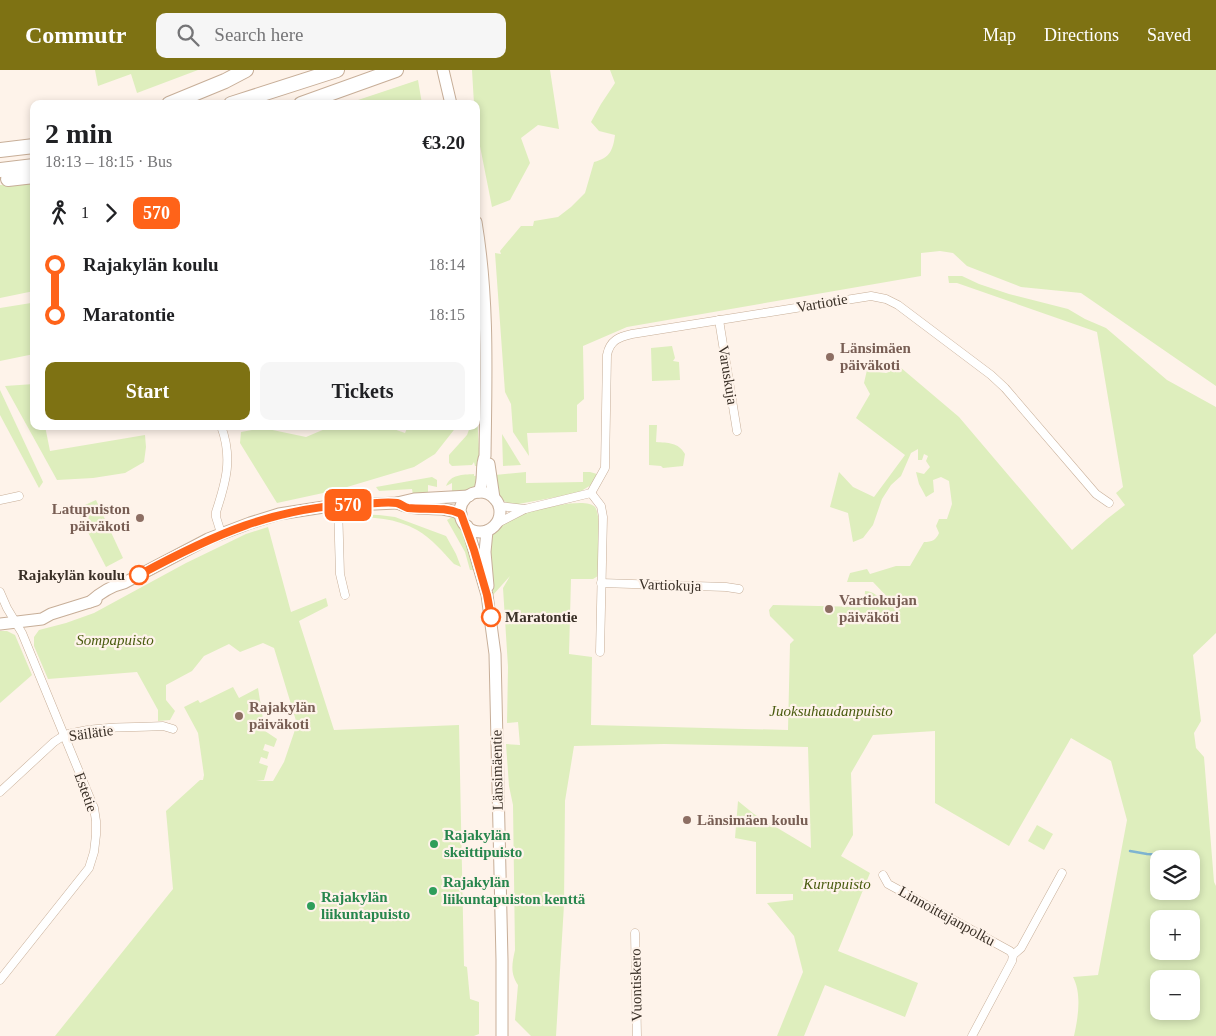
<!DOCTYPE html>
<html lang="en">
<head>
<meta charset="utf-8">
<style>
	:root { --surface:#fff; --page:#f6f6f6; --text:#202124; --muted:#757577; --accent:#7e7213 }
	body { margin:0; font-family:"Times New Roman",serif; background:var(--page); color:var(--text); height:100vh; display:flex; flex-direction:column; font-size:19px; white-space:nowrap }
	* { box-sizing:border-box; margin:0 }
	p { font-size:16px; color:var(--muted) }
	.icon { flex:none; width:28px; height:28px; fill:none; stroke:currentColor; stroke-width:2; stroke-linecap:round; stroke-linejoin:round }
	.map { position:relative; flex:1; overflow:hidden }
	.drawer { position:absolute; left:30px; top:30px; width:450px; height:330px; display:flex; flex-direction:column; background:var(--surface); border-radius:10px; box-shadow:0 2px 8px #0003 }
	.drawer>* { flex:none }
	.badge { padding:0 10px; border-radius:8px; font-size:18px; line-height:32px }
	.tools { position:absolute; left:1150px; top:780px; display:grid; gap:10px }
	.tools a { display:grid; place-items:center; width:50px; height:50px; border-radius:10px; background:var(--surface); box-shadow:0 2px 8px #0003; font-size:25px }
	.map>.badge { position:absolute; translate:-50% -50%; box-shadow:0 0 0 2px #fff }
	.legs { display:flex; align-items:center; gap:8px; height:55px; padding:0 15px; font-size:16px }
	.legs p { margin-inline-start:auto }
	.overview { display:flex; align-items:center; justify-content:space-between; height:85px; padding:0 15px }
	h1 { font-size:28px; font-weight:700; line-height:38px }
	.cta { display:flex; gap:10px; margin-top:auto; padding:10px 15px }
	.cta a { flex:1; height:58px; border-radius:10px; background:var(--accent); color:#fff; font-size:20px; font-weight:700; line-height:58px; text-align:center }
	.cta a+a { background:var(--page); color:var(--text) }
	ul { padding:0 15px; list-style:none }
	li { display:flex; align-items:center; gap:18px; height:50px; font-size:19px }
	li i { display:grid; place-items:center; width:8px; height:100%; margin:0 6px; background:currentColor }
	li i::after { content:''; width:12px; height:12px; margin:-6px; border:4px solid; border-radius:50%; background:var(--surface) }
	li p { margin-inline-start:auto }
	li:first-child i { background:linear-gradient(#0000 50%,currentColor 0) }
	li:last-child i { background:linear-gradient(currentColor 50%,#0000 0) }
	header { display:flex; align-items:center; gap:30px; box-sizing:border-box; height:70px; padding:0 25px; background:var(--accent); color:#fff }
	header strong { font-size:24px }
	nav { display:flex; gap:28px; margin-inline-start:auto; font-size:18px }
	.search { width:350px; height:45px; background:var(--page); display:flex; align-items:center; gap:12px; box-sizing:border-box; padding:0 18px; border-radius:10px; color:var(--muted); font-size:19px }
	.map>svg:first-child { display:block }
	.green { fill:#deeebd; fill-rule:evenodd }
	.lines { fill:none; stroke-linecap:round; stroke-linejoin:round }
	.stream { stroke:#7eb4d1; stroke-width:2.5 }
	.minor-casing { stroke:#c7ae98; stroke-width:9 }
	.secondary-casing { stroke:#c7ae98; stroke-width:13 }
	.motorway-casing { stroke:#c7ae98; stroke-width:16 }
	.minor { stroke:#fff; stroke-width:8 }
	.secondary { stroke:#fff; stroke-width:11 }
	.motorway { stroke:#fff; stroke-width:14 }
	.line-1-casing { stroke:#fff; stroke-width:11 }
	.line-1 { stroke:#ff6319; stroke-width:8 }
	.education-dot { fill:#8d6e63; stroke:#fef3ea; stroke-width:2 }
	.stop-1-dot { fill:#fff; stroke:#ff6319; stroke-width:2.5 }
	.leisure-dot { fill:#2e9e5b; stroke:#fef3ea; stroke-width:2 }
	.labels { text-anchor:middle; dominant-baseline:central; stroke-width:4.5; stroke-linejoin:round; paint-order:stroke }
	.street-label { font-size:15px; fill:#392f26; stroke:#fef3ea }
	.education-label { font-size:15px; font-weight:bold; fill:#785e54; stroke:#fef3ea; text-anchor:start }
	.stop-label { font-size:15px; font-weight:bold; fill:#392f26; stroke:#fef3ea; text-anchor:end }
	.park-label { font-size:15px; font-style:italic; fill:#4a5c10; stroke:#fef3ea }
	.leisure-label { font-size:15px; font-weight:bold; fill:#27864d; stroke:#fef3ea; text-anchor:start }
</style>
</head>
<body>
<header>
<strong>Commutr</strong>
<div class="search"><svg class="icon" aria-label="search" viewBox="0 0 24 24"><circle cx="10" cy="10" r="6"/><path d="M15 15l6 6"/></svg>Search here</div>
<nav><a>Map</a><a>Directions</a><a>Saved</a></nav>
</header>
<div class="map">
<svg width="1216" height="966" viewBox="0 0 1216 966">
	<rect width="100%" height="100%" fill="#fef3ea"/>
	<!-- green -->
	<g class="green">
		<path d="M95 0H198L137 23 131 4 98 16Z"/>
		<path d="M472 0H550L559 59 538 55 521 68 530 93 510 130 492 137 476 56V34H474Z"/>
		<path d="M610 0H1216V316L1081 223 1021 217 967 196 953 183 940 181 921 183V206L627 257 583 276 584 329 577 335V362L527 363 529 386 513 362 511 334 505 322 495 183 501 184 500 181 521 156H533L534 151 558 147 571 137 585 123 594 92C610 88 613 80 615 65L599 61 591 52 601 34 615 13Z"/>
		<path d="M418 10 422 34H346Z"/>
		<path d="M34 113V221L0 228V115Z"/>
		<path d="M476 186 481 260 477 345 480 396H475L474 392 472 395 452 396 449 393V385L467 365 470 357 469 356H476Z"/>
		<path d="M948 206H962L979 214 1009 224 1068 239 1085 249 1106 258 1167 310 1216 337V563L1193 585 1201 651 1194 663 1196 678 1204 687 1214 812 1216 816V966H1074C1078 948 1082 924 1073 907L1098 905 1127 750 1111 691 1071 668 1009 776 935 733V661L873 665 851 703 853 765 841 786 870 803 838 881 918 913 905 947 825 915 804 966H777L803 902 794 866 767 833 793 830V824H756V772L735 768 738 731 754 744 811 778 808 677 664 674 574 676 565 731 564 835 556 966H531L515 950 518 915C510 903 512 894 515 880L513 735 509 716 506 674 520 675 518 652 507 653 508 597 503 518 510 506 493 525 489 480 492 464C500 456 511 449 521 445 534 440 586 426 595 437 602 446 598 493 598 506L593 509H571L569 584 592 587 591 655 788 660 790 574 794 570 770 546 769 540 773 535 864 537 865 521C873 521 879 526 882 534L893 533 873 512H847L850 503 867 499 870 504 896 496H910L924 472C932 472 936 470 939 463L936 456 939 449H947L952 434 949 411 941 407 933 410 934 422 926 427 919 414 916 402 924 404 930 397 926 391 928 386 924 384 922 390H918V379L911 383 901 406 891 415 882 429 873 455 863 468 853 472 848 443 830 437 839 402 853 417 874 427 905 385 856 348 870 324 864 313 867 300 886 303 900 297 959 347 1072 480 1107 449 1125 435 1116 423 1123 417 1097 262 957 213H949ZM1159 789H1191V821H1159ZM1159 849H1191V881H1159ZM1159 909H1191V941H1159Z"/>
		<path d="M31 233 34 246V284L0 291V238Z"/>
		<path d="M672 276 675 288 673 291 679 292 680 310 652 311 651 278Z"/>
		<path d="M34 314V356H45L50 381 145 365 146 377 144 392 125 403 93 408 57 410 5 316Z"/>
		<path d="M0 320 43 412 39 418 0 345Z"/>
		<path d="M649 355H657L656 372C668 373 678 372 685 384L683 396 663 398 661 396 649 395Z"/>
		<path d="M332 356H385L405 363 408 356H457L435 384 414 397 337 420 277 433 240 373 241 362 263 358 306 367Z"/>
		<path d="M502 364 521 395 503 396Z"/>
		<path d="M526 402V413L583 412V402H590L597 404 591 415 578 423 513 435C497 431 497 419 495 405Z"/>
		<path d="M474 404V406L480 405C474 422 469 422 452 423V413L446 416C451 404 462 405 474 404Z"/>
		<path d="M432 407 437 410V417L428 415V425H413L412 419 379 421 376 417Z"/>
		<path d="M96 430 123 488 106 497 76 439Z"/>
		<path d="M349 444 379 445 395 447 446 466 456 484 461 497 454 494C443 482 431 468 417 460 396 448 372 447 349 447Z"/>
		<path d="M454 446 458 451 472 487 475 500H470L465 482 447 450Z"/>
		<path d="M268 457 291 542 326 528 328 536 299 551 334 660 459 655 464 896 467 897 470 929 479 932V964L474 966H55L173 819 166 741 200 710H203L204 705 198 663 184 637 198 630 200 633 233 617 239 628 258 618 265 661 277 669 274 677 265 674 263 680 269 682 267 689 261 687 259 693 268 696 264 710 256 711H273L284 692 297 654 274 578 263 573 240 582 229 574 204 586 192 601 166 615V630L175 641 170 650 158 651V640L137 602 48 609 34 576V567L39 560 66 553 94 543 186 493 246 464Z"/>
		<path d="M0 561H7L15 565 32 605 0 633Z"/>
		<path d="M1037 755 1053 764 1044 780 1028 771Z"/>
	</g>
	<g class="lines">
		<!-- stream -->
		<path class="stream" d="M1130 781 1147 784 1193 787"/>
		<defs>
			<g id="minor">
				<path d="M719 250 737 361"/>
				<path d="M591 423 601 436 603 447 600 582"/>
				<path d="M0 430 19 426"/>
				<path d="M338 435 340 504 345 525"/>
				<path d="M499 436 525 439"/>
				<path d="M496 454 525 439 591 423 605 398 607 285C610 270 619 267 632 264L871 226 886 229 898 235 991 305 1005 318 1096 424 1109 433"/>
				<path d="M221 463 216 447V442C226 412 233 388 221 356"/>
				<path d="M601 513 726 517 739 519"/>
				<path d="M0 522 7 538 22 563 94 738 96 751V765L94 782 89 798 0 910"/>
				<path d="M0 722 54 672C60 668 65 664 72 663 101 656 134 658 163 656L173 659"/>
				<path d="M883 805 888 814 1010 881 1013 885"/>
				<path d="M635 863 637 966"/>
				<path d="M1013 885 1021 878 1062 803"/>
				<path d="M972 966 1012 891 1013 885"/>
			</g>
			<g id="secondary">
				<path d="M443 0 451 34"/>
				<path d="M476 152C489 230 486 307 485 386 480 397 485 409 479 422"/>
				<path d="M489 394 494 428"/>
				<circle cx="480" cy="442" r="20"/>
				<path d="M397 433C417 443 440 434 461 444"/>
				<path d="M467 456 487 525 495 584 502 890V966"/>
				<path d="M487 461 485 482 488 516"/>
				<path d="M90 532C100 523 111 516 124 513L208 469 250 453 279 444 330 436 397 433 414 429 469 426"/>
				<path d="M0 554 42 549 51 544 96 530"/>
			</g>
			<g id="motorway">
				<path d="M169 34 225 11 246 0"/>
				<path d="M231 34 337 0"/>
				<path d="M301 34 396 0"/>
				<path d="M0 80 34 76"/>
				<path d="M0 100 34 96"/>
				<path d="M8 109 34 106"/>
			</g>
		</defs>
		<!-- minor casing -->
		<use href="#minor" class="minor-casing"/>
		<!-- secondary casing -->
		<use href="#secondary" class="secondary-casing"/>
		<!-- motorway casing -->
		<use href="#motorway" class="motorway-casing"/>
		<!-- minor -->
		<use href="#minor" class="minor"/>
		<!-- secondary -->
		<use href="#secondary" class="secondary"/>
		<!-- motorway -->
		<use href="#motorway" class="motorway"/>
	</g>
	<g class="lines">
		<defs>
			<path id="line-1" d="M139 505C213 465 274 437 359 434 371 434 386 431 397 433 401 434 404 437 408 438 426 440 444 436 461 444L474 480 487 525 491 547"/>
		</defs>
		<!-- line-1 casing -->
		<use href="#line-1" class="line-1-casing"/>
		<!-- line-1 -->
		<use href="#line-1" class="line-1"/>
	</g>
	<!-- markers -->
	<g class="education-dot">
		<circle cx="830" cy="287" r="5"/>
		<circle cx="140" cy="448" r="5"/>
		<circle cx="829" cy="539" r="5"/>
		<circle cx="239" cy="646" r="5"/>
		<circle cx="687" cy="750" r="5"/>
	</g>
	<g class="stop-1-dot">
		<circle cx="139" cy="505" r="9"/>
		<circle cx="491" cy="547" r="9"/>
	</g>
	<g class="leisure-dot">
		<circle cx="434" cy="774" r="5"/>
		<circle cx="433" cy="821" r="5"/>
		<circle cx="311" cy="836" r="5"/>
	</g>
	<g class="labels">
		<!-- street labels -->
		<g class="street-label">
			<text transform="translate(822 233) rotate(-10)">Vartiotie</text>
			<text transform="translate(728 305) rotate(81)">Varuskuja</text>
			<text transform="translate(670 515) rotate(2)">Vartiokuja</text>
			<text transform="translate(91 663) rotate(-8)">Säilätie</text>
			<text transform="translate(497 700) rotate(-91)">Länsimäentie</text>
			<text transform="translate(86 722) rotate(70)">Estetie</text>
			<text transform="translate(947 846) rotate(29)">Linnoittajanpolku</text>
			<text transform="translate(636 915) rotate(-91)">Vuontiskero</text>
		</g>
		<!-- education labels -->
		<g class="education-label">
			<text x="840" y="278">Länsimäen<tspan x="840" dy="17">päiväkoti</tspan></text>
			<text x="130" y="439" text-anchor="end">Latupuiston<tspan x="130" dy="17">päiväkoti</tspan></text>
			<text x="839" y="530">Vartiokujan<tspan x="839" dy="17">päiväköti</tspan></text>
			<text x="249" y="637">Rajakylän<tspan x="249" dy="17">päiväkoti</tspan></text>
			<text x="697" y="750">Länsimäen koulu</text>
		</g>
		<!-- stop labels -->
		<g class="stop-label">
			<text x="125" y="505">Rajakylän koulu</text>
			<text x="505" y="547" text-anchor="start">Maratontie</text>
		</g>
		<!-- park labels -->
		<g class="park-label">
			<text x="115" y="570">Sompapuisto</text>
			<text x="831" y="641">Juoksuhaudanpuisto</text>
			<text x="837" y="814">Kurupuisto</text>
		</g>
		<!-- leisure labels -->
		<g class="leisure-label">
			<text x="444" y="765">Rajakylän<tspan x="444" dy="17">skeittipuisto</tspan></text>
			<text x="443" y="812">Rajakylän<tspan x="443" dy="17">liikuntapuiston kenttä</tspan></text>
			<text x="321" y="827">Rajakylän<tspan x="321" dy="17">liikuntapuisto</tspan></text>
		</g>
	</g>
</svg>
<div class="tools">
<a><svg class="icon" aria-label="layers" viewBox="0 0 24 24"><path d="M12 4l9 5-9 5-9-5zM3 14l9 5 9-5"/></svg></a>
<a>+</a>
<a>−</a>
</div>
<b class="badge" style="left:348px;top:435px;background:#ff6319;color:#fff">570</b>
<section class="drawer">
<div class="overview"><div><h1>2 min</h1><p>18:13 – 18:15 · Bus</p></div><b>€3.20</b></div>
<div class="legs"><svg class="icon" aria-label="walk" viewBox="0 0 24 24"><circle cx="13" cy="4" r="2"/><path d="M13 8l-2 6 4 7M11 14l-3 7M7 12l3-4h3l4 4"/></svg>1<svg class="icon" aria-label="forward" viewBox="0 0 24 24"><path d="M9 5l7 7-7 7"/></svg><b class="badge" style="background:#ff6319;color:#fff">570</b></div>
<ul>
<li><i style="color:#ff6319"></i><b>Rajakylän koulu</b><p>18:14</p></li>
<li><i style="color:#ff6319"></i><b>Maratontie</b><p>18:15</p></li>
</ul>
<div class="cta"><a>Start</a><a>Tickets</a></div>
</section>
</div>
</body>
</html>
